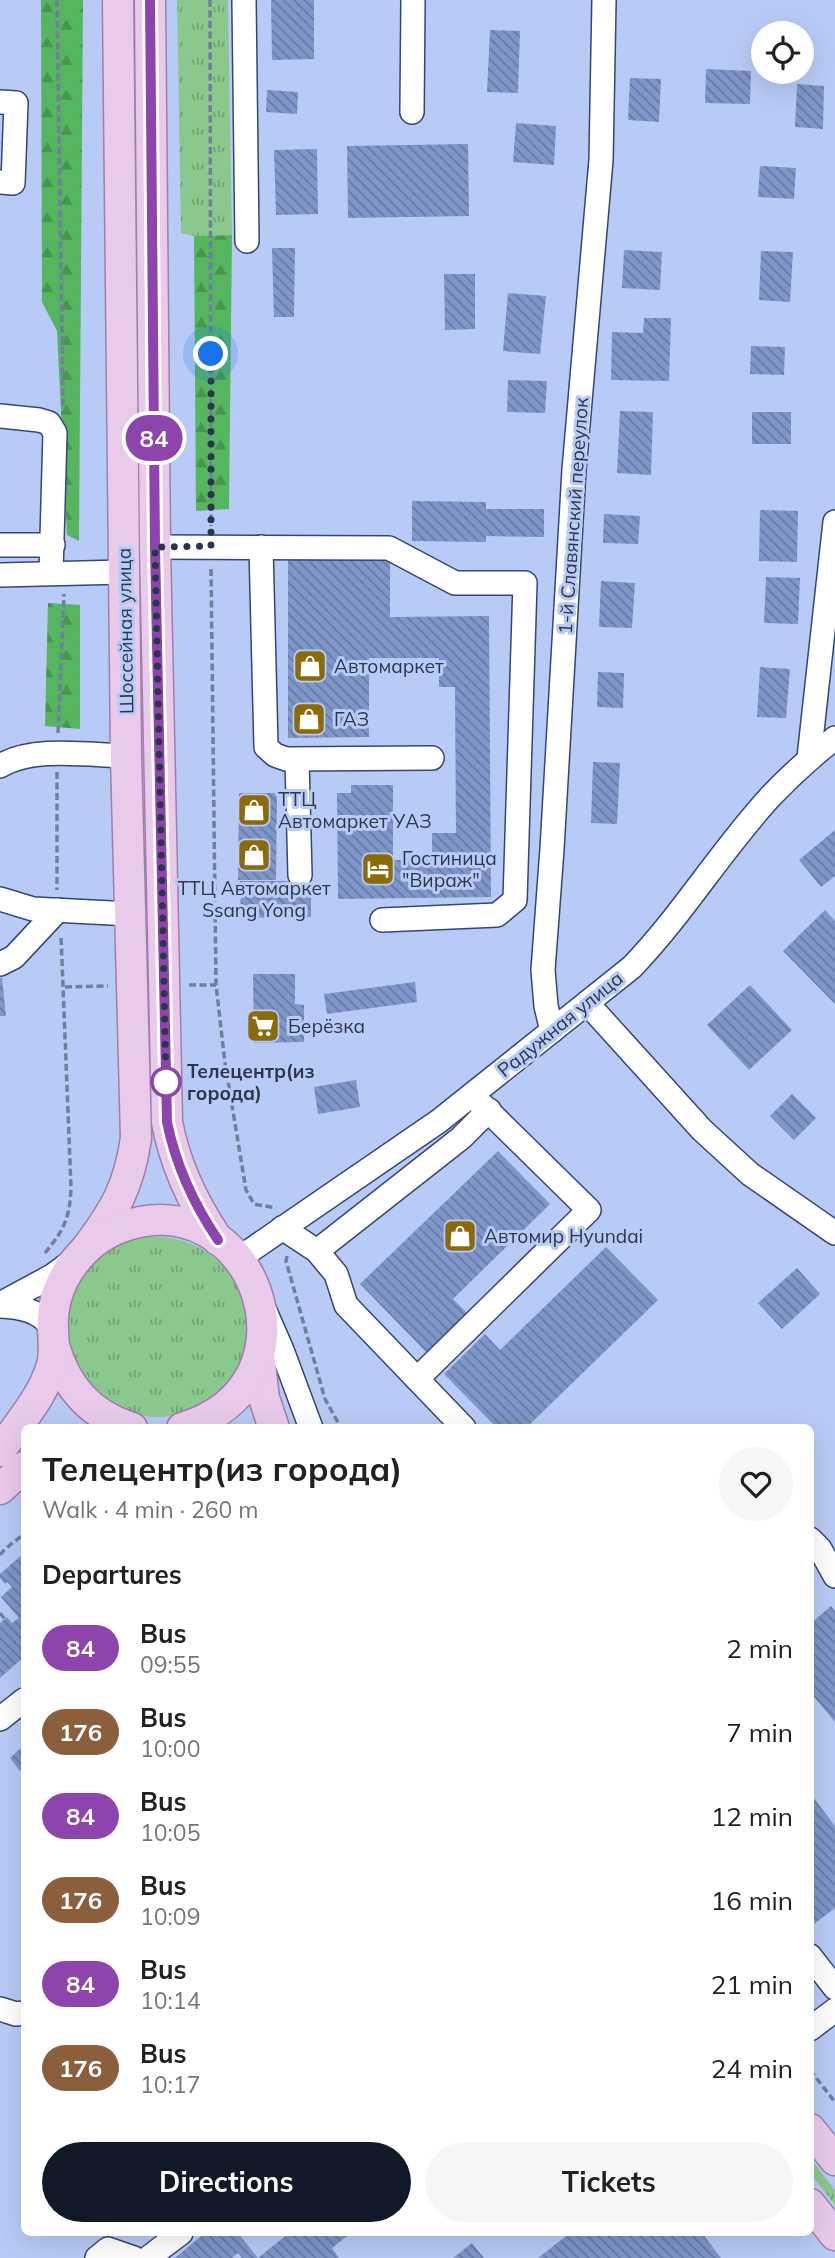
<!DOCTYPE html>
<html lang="en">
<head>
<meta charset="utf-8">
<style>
	:root { --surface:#fff; --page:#f6f6f6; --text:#202124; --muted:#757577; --accent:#111827 }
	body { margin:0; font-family:Mulish,sans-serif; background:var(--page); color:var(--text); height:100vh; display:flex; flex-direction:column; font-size:26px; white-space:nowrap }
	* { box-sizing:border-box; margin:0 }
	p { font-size:23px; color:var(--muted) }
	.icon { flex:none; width:38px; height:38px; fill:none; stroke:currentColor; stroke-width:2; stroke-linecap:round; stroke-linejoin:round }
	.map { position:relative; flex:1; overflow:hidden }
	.drawer { position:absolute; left:21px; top:1424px; width:793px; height:812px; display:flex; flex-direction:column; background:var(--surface); border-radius:10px; box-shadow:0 7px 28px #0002 }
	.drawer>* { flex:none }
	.badge { padding:0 14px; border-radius:23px; font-size:24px; line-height:46px }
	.fabs { position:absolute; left:751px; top:21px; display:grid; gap:14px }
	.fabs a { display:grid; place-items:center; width:63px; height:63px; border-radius:50%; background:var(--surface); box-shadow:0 7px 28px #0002; font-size:35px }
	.you { position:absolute; width:35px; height:35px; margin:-18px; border:5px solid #fff; border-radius:50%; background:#1a73e8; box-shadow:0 0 0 10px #1a73e833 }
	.map>.badge { position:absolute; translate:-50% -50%; box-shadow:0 0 0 4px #fff }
	h2 { padding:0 21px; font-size:26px; line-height:63px }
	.round { display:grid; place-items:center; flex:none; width:74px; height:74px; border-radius:37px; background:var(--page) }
	.summary { display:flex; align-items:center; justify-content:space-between; height:119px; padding:0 21px }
	h1 { font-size:33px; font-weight:700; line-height:52px }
	.cta { display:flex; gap:14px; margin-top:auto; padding:14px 21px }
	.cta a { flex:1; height:80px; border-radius:42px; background:var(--accent); color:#fff; font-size:28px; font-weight:700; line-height:80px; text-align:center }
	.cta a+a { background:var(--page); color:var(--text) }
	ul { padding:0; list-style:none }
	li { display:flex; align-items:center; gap:21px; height:84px; padding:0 21px }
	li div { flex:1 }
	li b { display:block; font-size:26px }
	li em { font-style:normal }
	li .badge { min-width:77px; font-weight:700; text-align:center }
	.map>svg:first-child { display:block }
	.grass { fill:url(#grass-tufts) }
	.forest { fill:url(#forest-firs) }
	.building { fill:url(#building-back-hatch) }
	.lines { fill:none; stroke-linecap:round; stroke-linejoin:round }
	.minor-casing { stroke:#344774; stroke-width:26 }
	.major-casing { stroke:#9e7fa9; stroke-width:33 }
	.path { stroke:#717f9f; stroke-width:3.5; stroke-dasharray:7 3.5; stroke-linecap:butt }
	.minor { stroke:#fff; stroke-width:23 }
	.major { stroke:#e9caea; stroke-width:30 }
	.line-casing { stroke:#fff; stroke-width:16 }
	.line { stroke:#8e44ad; stroke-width:10 }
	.walk { stroke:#2c354a; stroke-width:7; stroke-dasharray:0 12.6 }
	.stop-dot { fill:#fff; stroke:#8e44ad; stroke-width:3.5 }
	.labels { text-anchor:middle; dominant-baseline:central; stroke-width:6; stroke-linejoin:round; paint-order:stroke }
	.street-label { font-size:19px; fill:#2c354a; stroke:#b8cbf6 }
	.poi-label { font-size:19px; fill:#2c354a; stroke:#b8cbf6; text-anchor:start }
	.stop-label { font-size:19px; font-weight:bold; fill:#2c354a; stroke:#b8cbf6; text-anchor:start }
</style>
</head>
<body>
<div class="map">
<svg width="835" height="2258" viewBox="0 0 835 2258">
	<defs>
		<pattern id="grass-tufts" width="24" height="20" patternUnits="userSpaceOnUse" patternTransform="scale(1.75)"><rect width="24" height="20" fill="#8bc88e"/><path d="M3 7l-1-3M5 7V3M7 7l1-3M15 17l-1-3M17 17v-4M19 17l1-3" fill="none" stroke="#72a376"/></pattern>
		<pattern id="forest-firs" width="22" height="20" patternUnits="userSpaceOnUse" patternTransform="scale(1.75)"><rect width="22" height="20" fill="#55b65f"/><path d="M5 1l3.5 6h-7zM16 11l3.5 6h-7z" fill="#479550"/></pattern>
		<pattern id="building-back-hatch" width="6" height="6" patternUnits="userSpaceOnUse" patternTransform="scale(1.75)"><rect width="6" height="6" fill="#7f96c9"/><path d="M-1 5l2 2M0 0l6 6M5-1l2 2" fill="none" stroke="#687ba5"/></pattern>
	</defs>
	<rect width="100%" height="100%" fill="#b8cbf6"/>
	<!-- grass -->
	<g class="grass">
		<path d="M177 0H228L232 235 194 236 181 233Z"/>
		<circle cx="157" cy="1327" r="90"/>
		<path d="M810 2158 835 2190V2205L810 2173Z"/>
	</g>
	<!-- forest -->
	<g class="forest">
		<path d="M41 0H83L79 541 67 535 57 331 42 302Z"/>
		<path d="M232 235 229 509 196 511 194 236Z"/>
		<path d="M48 603 80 605V729L45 726Z"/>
	</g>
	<!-- building -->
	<g class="building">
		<path d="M271 0H314V59L272 60Z"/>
		<path d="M490 30 520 31 518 93 487 92Z"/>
		<path d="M706 69 751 71 750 104 705 103Z"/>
		<path d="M630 78 661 79 659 122 628 120Z"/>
		<path d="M797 84 824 86 823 129 795 127Z"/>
		<path d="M267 90 298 92 297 114 266 112Z"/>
		<path d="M516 123 556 126 554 165 513 162Z"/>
		<path d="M468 144 469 216 348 218 347 146Z"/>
		<path d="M317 149 318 214 276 215 274 150Z"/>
		<path d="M760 166 796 168 794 199 758 197Z"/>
		<path d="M272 248H295L294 317H274Z"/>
		<path d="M624 250 662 252 660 290 622 288Z"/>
		<path d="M761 251 793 252 790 302 759 300Z"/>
		<path d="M444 274H475V329L445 330Z"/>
		<path d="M508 293 546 296 540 354 503 351Z"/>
		<path d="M644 318H671L669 381 611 380 612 332 643 333Z"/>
		<path d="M751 346 785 347 784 375 750 374Z"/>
		<path d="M508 380 547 381 545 413 507 412Z"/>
		<path d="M620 411 653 412 651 475 617 473Z"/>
		<rect x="752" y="412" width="39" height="32"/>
		<path d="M412 501 486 502V509H544V537L486 536V542L412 541Z"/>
		<path d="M760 510 798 511 797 562 759 561Z"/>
		<path d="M604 514 640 516 638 544 603 543Z"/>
		<path d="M390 559V617L489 616 491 897 338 899 337 793H351V785H393V860H432V833H456L455 687H439V658H369V737L288 738V560Z"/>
		<path d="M766 577 800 578 798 624 764 623Z"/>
		<path d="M601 581 635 583 632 628 599 627Z"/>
		<path d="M760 667 790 669 786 718 757 717Z"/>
		<path d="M598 672 624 673 623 708 597 707Z"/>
		<path d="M593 762 620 763 617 824 591 823Z"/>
		<path d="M239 793H277L276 880H238Z"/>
		<path d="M835 830V876L821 887 799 860Z"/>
		<path d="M240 881H311V917L241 918Z"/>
		<path d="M825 910 835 921V1004L783 951Z"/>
		<path d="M253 974H295V1004L304 1005V1042L254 1043Z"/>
		<path d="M0 978H2L6 1016H0Z"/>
		<path d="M415 982 417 1002 327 1014 324 994Z"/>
		<path d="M750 985 792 1030 749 1070 707 1025Z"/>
		<path d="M356 1080 360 1107 318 1114 314 1087Z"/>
		<path d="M792 1094 816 1118 794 1140 770 1116Z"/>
		<path d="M498 1151 550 1204 453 1299 468 1314 428 1354 360 1284Z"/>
		<path d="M606 1247 658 1300 526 1428H497L444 1374 485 1334 500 1350Z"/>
		<path d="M797 1268 820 1294 782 1329 758 1303Z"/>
		<path d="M24 1553V1657L0 1678V1623L7 1617 12 1623 19 1618 1 1597 12 1587 7 1582 5 1584 0 1578V1574Z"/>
		<path d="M831 1606 835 1611V1722L810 1692V1624Z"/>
		<path d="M24 1745V1768L20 1771 10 1758Z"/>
		<path d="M810 1793 835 1826V1908L810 1927Z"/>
		<path d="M205 2233 224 2235 238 2233 258 2258 289 2233H351L332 2248 339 2258H242L238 2253 232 2258H175Z"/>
		<path d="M570 2233H702L721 2258H538Z"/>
		<path d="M472 2243 484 2258H453Z"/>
	</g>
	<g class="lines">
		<defs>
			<g id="minor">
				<path d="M244 0 247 241"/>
				<path d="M0 102 16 103 13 183 0 182"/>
				<path d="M412 112 413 0"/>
				<path d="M0 416 39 420 49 423 55 433 51 573"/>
				<path d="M0 545H53"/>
				<path d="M155 547 389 548 455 583H525L515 900 497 915 382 920"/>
				<path d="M261 547 266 747 275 755 286 759 432 758"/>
				<path d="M0 575 124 572"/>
				<path d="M809 758 835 522"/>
				<path d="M297 760 300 875"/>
				<path d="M0 766C33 746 88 755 126 756"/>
				<path d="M0 899 33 909 131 914"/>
				<path d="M0 964 14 957 58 910"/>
				<path d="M587 1003 702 1130 750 1174 835 1233"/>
				<path d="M552 1031 546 1006 543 970 552 849 574 470 601 160 604 0"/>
				<path d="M282 1228 317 1251 336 1274 346 1305 417 1379 589 1210 472 1095"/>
				<path d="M317 1251 461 1138 489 1110"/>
				<path d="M238 1259 439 1121 632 967C683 914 721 850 771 796 791 775 812 756 835 738"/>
				<path d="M0 1304 52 1276 71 1262"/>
				<path d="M0 1306C21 1307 38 1310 52 1327"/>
				<path d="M265 1311 282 1350 311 1428"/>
				<path d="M417 1379 464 1428"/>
				<path d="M810 1539 820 1549 835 1576"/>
				<path d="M0 1719 24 1700"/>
				<path d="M810 1956 835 1988"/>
				<path d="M0 2009 16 2014 24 2013"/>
				<path d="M810 2029 835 2010"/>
				<path d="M97 2258 108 2249 134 2258"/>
				<path d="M148 2258 181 2233"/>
			</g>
			<g id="major">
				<path d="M150 0 155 547 167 1122C175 1166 193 1203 218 1240"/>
				<path d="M86 1249C115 1210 129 1187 136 1138L126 756 118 0"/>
				<path d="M54 1346C66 1387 90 1415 132 1428"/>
				<path d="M259 1356 264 1398 274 1428"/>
				<path d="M0 1451C18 1424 43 1397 52 1365 56 1350 52 1333 53 1318 55 1279 83 1242 119 1228 254 1177 329 1384 182 1428"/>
				<path d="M0 1489 24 1467"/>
				<path d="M810 2129 835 2160"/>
				<path d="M810 2204 835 2235"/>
			</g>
		</defs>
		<!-- minor casing -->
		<use href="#minor" class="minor-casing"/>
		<!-- major casing -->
		<use href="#major" class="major-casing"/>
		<!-- path -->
		<g class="path">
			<path d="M57 0 63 407"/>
			<path d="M210 0 211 526"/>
			<path d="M211 569 216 985 225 1063 246 1190 254 1204 276 1208"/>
			<path d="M58 733 64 594"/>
			<path d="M57 772V890"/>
			<path d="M189 985H216"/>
			<path d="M65 987 108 986"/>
			<path d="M45 1253C64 1230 70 1218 71 1187L61 936"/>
			<path d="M287 1256 286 1261 325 1399 341 1428"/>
			<path d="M0 1555 5 1549 24 1534"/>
			<path d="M0 1613 7 1622"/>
			<path d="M810 2070 835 2102"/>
		</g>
		<!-- minor -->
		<use href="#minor" class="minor"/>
		<!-- major -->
		<use href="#major" class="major"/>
	</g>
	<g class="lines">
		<defs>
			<path id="line" d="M150 0 155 547 167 1122C176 1166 193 1203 218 1240"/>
		</defs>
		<!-- line casing -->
		<use href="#line" class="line-casing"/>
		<!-- line -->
		<use href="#line" class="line"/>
		<!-- walk -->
		<path class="walk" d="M166 1082 155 547 211 546V354"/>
	</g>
	<!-- icons -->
	<defs>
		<symbol id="shop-square" viewBox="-11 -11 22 22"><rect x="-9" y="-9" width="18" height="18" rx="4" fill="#8b6a0a" stroke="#b8cbf6"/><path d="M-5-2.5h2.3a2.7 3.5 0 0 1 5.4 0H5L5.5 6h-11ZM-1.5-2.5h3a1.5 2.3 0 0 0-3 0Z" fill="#fff"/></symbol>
		<symbol id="hotel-square" viewBox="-11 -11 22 22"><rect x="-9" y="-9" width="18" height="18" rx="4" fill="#8b6a0a" stroke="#b8cbf6"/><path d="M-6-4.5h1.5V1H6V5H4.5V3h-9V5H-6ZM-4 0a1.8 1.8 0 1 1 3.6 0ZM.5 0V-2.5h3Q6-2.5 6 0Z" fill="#fff"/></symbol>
		<symbol id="supermarket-square" viewBox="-11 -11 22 22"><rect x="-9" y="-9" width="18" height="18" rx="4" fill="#8b6a0a" stroke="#b8cbf6"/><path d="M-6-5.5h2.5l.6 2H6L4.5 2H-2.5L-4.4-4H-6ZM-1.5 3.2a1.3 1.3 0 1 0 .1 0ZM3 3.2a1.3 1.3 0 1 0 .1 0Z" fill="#fff"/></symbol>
	</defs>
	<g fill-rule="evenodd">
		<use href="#shop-square" x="291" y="647" width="38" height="38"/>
		<use href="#shop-square" x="290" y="700" width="38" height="38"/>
		<use href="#shop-square" x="235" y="791" width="38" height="38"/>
		<use href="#shop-square" x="235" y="836" width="38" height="38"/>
		<use href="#hotel-square" x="359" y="850" width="38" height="38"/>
		<use href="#supermarket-square" x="244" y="1007" width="38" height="38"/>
		<use href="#shop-square" x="441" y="1217" width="38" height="38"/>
	</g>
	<!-- markers -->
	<circle class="stop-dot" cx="166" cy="1082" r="14"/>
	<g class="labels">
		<!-- street labels -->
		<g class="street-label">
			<text transform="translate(573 516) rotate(-86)">1-й Славянский переулок</text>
			<text transform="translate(125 631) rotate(-91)">Шоссейная улица</text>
			<text transform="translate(560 1024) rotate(-39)">Радужная улица</text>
		</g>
		<!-- poi labels -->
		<g class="poi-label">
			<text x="334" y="666">Автомаркет</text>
			<text x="334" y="719">ГАЗ</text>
			<text x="278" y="799">ТТЦ<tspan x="278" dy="22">Автомаркет УАЗ</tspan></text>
			<text x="402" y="858">Гостиница<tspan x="402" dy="22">"Вираж"</tspan></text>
			<text x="254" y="888" text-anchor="middle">ТТЦ Автомаркет<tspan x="254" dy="22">Ssang Yong</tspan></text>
			<text x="288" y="1026">Берёзка</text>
			<text x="484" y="1236">Автомир Hyundai</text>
		</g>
		<!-- stop labels -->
		<g class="stop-label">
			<text x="187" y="1071">Телецентр(из<tspan x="187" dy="22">города)</tspan></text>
		</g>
	</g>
</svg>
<div class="fabs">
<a><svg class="icon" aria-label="locate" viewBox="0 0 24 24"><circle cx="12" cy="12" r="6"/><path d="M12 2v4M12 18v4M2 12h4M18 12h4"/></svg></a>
</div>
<div class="you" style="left:211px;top:354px"></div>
<b class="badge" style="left:154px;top:438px;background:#8e44ad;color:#fff">84</b>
<section class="drawer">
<div class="summary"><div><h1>Телецентр(из города)</h1><p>Walk · 4 min · 260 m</p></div><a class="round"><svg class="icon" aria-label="heart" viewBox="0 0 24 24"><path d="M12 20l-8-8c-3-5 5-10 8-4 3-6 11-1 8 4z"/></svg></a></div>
<h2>Departures</h2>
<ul>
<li><span class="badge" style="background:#8e44ad;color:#fff">84</span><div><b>Bus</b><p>09:55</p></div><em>2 min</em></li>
<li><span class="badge" style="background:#8b5e3c;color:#fff">176</span><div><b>Bus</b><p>10:00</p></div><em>7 min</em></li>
<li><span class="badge" style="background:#8e44ad;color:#fff">84</span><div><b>Bus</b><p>10:05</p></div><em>12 min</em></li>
<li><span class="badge" style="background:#8b5e3c;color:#fff">176</span><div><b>Bus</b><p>10:09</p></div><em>16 min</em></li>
<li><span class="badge" style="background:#8e44ad;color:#fff">84</span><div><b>Bus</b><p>10:14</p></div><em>21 min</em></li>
<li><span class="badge" style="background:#8b5e3c;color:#fff">176</span><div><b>Bus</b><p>10:17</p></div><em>24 min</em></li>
</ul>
<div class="cta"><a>Directions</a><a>Tickets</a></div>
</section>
</div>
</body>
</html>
